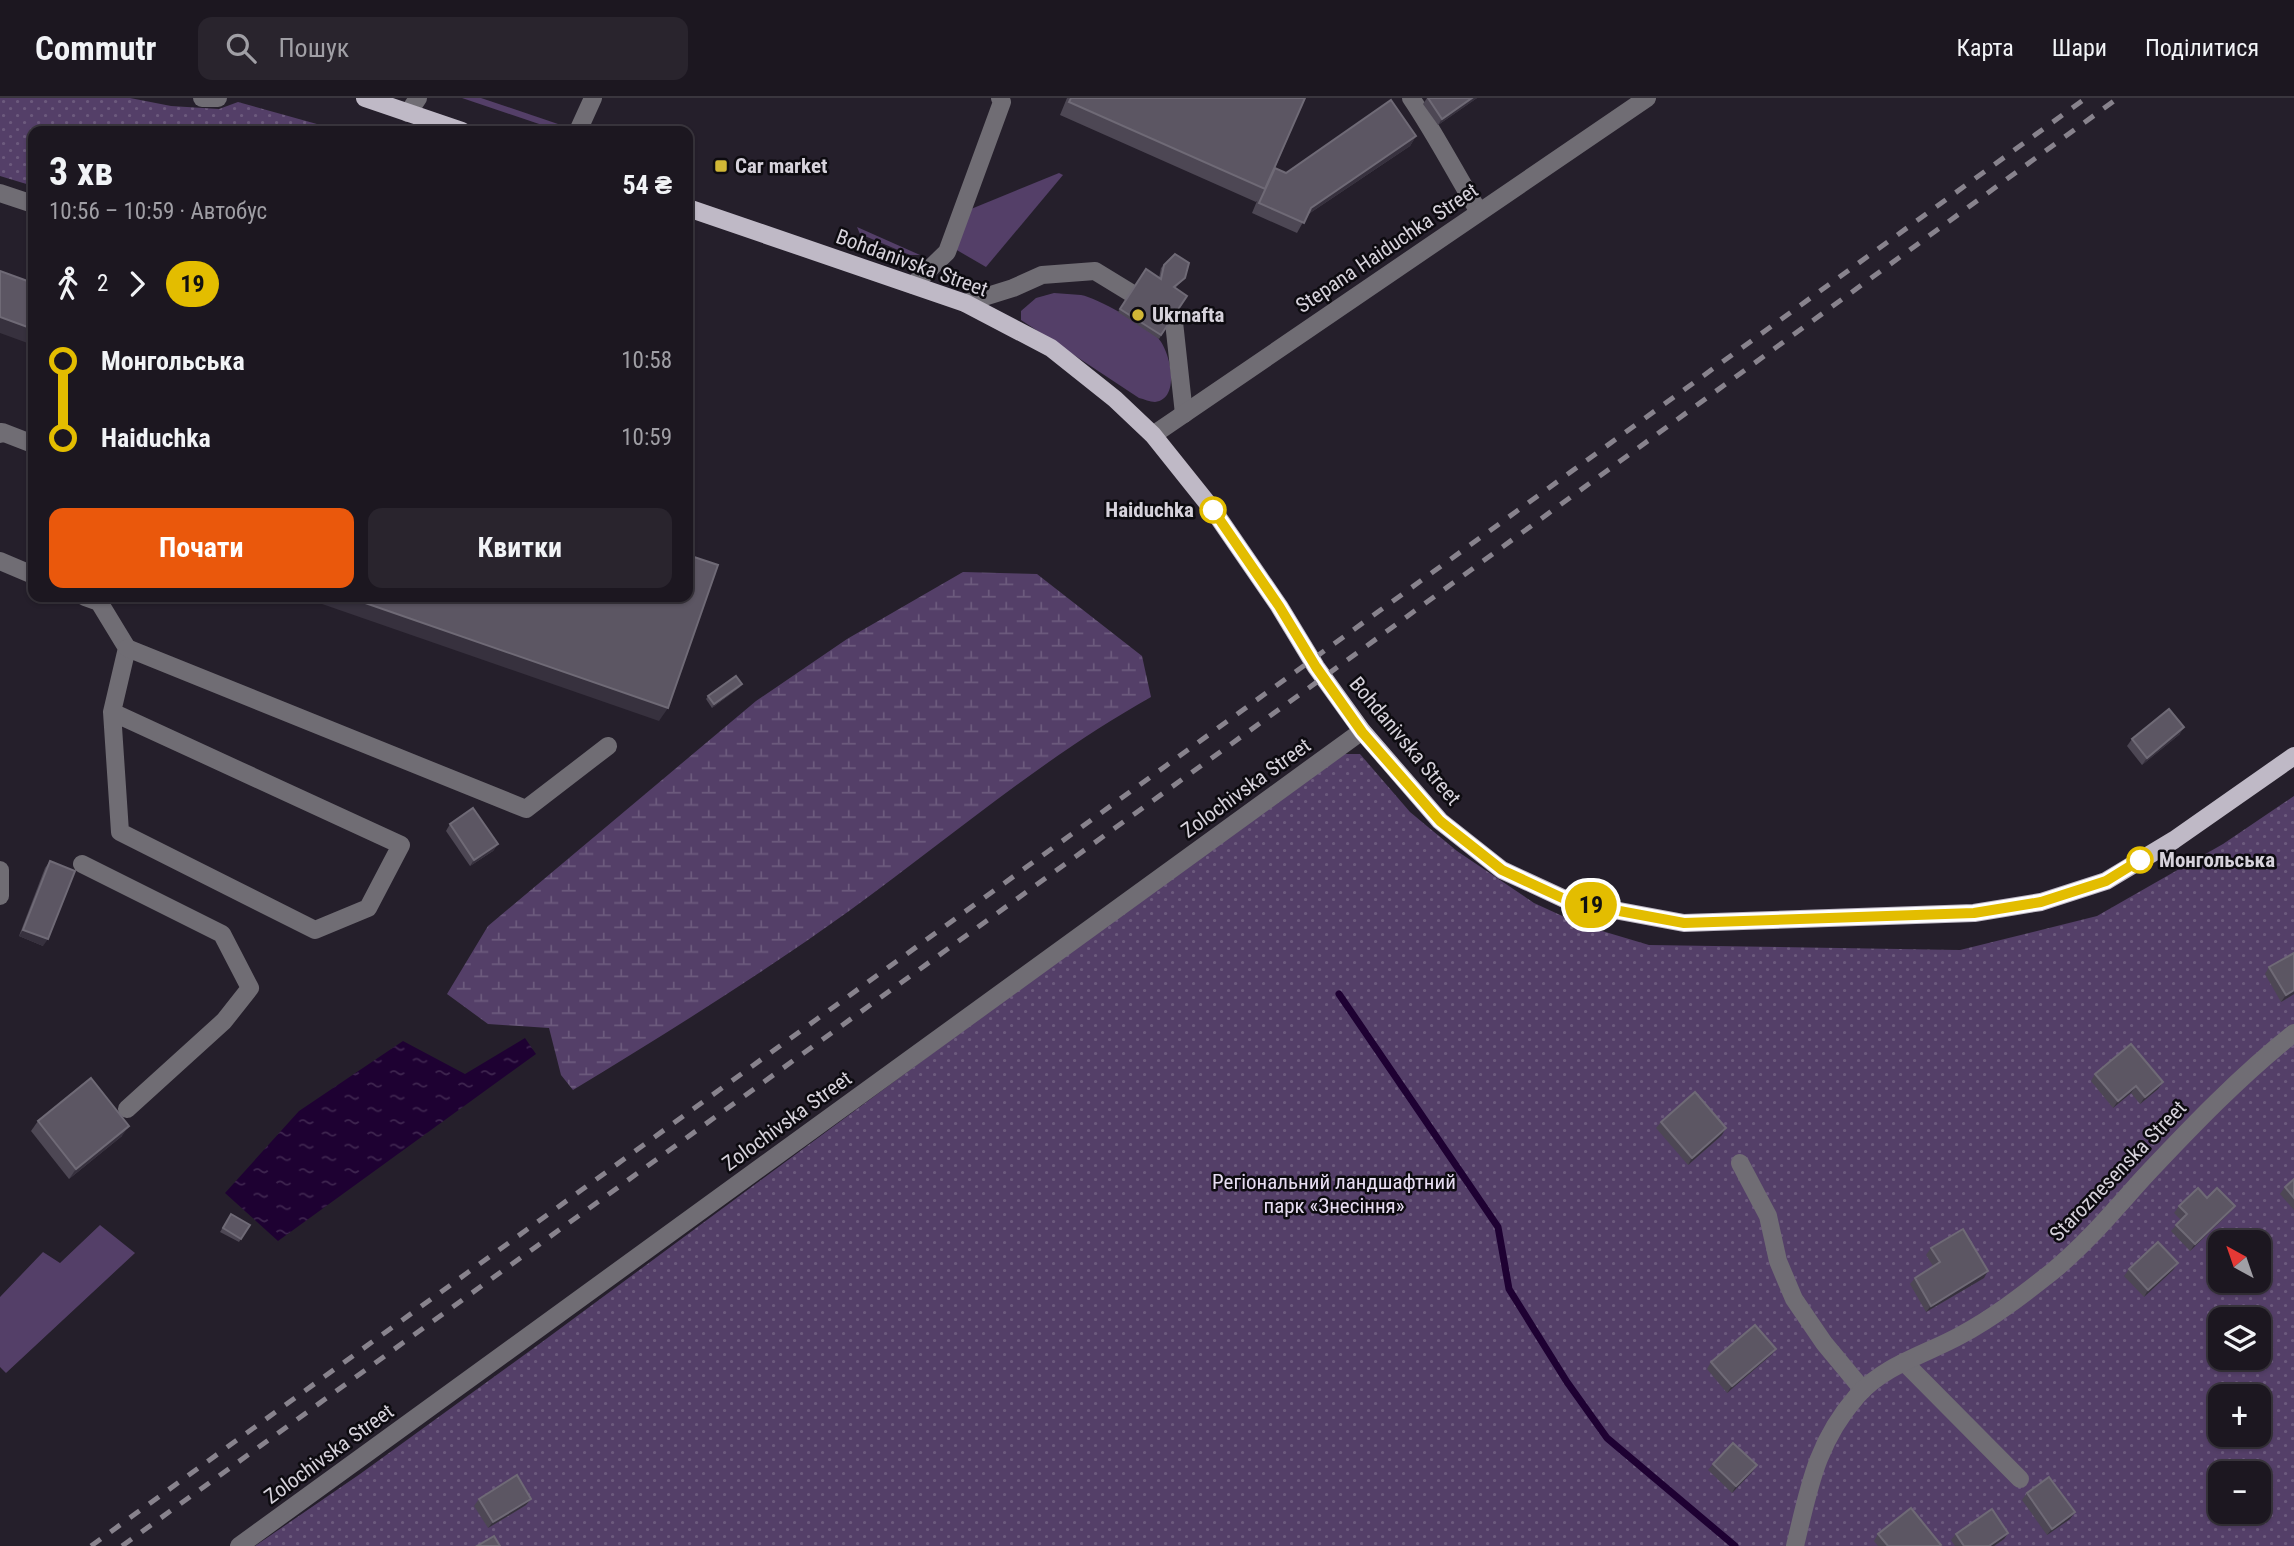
<!DOCTYPE html>
<html lang="uk">
<head>
<meta charset="utf-8">
<style>
	:root { --surface:#1c1720; --page:#29242d; --text:#f1f3f6; --muted:#a09fa5; --line:#3a363e; --accent:#ea580c }
	body { margin:0; font-family:"Roboto Condensed",sans-serif; background:var(--page); color:var(--text); height:100vh; display:flex; flex-direction:column; font-size:26px; white-space:nowrap }
	* { box-sizing:border-box; margin:0 }
	p { font-size:23px; color:var(--muted) }
	.icon { flex:none; width:38px; height:38px; fill:none; stroke:currentColor; stroke-width:2; stroke-linecap:round; stroke-linejoin:round }
	.map { position:relative; flex:1; overflow:hidden }
	.side { position:absolute; left:28px; top:28px; width:665px; height:476px; display:flex; flex-direction:column; background:var(--surface); border-radius:14px; box-shadow:0 2px 5px #0004,0 0 0 2px var(--line) }
	.side>* { flex:none }
	.badge { padding:0 14px; border-radius:23px; font-size:24px; line-height:46px }
	.needle { width:46px; rotate:320deg }
	.tools { position:absolute; left:2208px; top:1132px; display:grid; gap:14px }
	.tools a { display:grid; place-items:center; width:63px; height:63px; border-radius:14px; background:var(--surface); box-shadow:0 2px 5px #0004,0 0 0 2px var(--line); font-size:35px }
	.map>.badge { position:absolute; translate:-50% -50%; box-shadow:0 0 0 4px #fff }
	.legs { display:flex; align-items:center; gap:10px; height:77px; padding:0 21px; font-size:23px }
	.legs p { margin-inline-start:auto }
	.summary { display:flex; align-items:center; justify-content:space-between; height:119px; padding:0 21px }
	h1 { font-size:38px; font-weight:700; line-height:52px }
	.primary-button { display:flex; gap:14px; margin-top:auto; padding:14px 21px }
	.primary-button a { flex:1; height:80px; border-radius:14px; background:var(--accent); color:#fff; font-size:28px; font-weight:700; line-height:80px; text-align:center }
	.primary-button a+a { background:var(--page); color:var(--text) }
	ul { padding:0 21px; list-style:none }
	li { display:flex; align-items:center; gap:24px; height:77px; font-size:26px }
	li i { display:grid; place-items:center; width:10px; height:100%; margin:0 9px; background:currentColor }
	li i::after { content:''; width:18px; height:18px; margin:-9px; border:5px solid; border-radius:50%; background:var(--surface) }
	li p { margin-inline-start:auto }
	li:first-child i { background:linear-gradient(#0000 50%,currentColor 0) }
	li:last-child i { background:linear-gradient(currentColor 50%,#0000 0) }
	header { display:flex; align-items:center; gap:42px; box-sizing:border-box; height:98px; padding:0 35px; background:var(--surface); border-bottom:2px solid var(--line) }
	header strong { font-size:33px }
	nav { display:flex; gap:38px; margin-inline-start:auto; font-size:24px }
	.search { width:490px; height:63px; background:var(--page); display:flex; align-items:center; gap:18px; box-sizing:border-box; padding:0 24px; border-radius:14px; color:var(--muted); font-size:26px }
	.map>svg:first-child { display:block }
	.green { fill:#543f68 }
	.wetland { fill:url(#wetland-marsh) }
	.park { fill:url(#park-dots); fill-rule:evenodd }
	.water { fill:url(#water-ripples) }
	.lines { fill:none; stroke-linecap:round; stroke-linejoin:round }
	.stream { stroke:#1e0132; stroke-width:7 }
	.minor { stroke:#706d74; stroke-width:18 }
	.major { stroke:#bfb9c6; stroke-width:18 }
	.rail { stroke:#88838d; stroke-width:5; stroke-dasharray:12 12; stroke-linecap:butt }
	.wall { fill:#4d4754 }
	.shaded-wall { fill:#37313e }
	.building { fill:#5c5663; stroke:#6f6a76; stroke-width:2 }
	.line-1-casing { stroke:#fff; stroke-width:16 }
	.line-1 { stroke:#e3bd00; stroke-width:10 }
	.poi-dot { fill:#d1b736; stroke:#0d0b10; stroke-width:2.5 }
	.stop-1-dot { fill:#fff; stroke:#e3bd00; stroke-width:3.5 }
	.labels { text-anchor:middle; dominant-baseline:central; stroke-width:5; stroke-linejoin:round; paint-order:stroke }
	.poi-label { font-size:21px; font-weight:bold; fill:#d6d2db; stroke:#0d0b10; text-anchor:start }
	.street-label { font-size:21px; fill:#d6d2db; stroke:#0d0b10 }
	.stop-label { font-size:21px; font-weight:bold; fill:#d6d2db; stroke:#0d0b10; text-anchor:end }
	.park-label { font-size:21px; fill:#e8def3; stroke:#0d0b10 }
</style>
</head>
<body>
<header>
<strong>Commutr</strong>
<div class="search"><svg class="icon" aria-label="search" viewBox="0 0 24 24"><circle cx="10" cy="10" r="6"/><path d="M15 15l6 6"/></svg>Пошук</div>
<nav><a>Карта</a><a>Шари</a><a>Поділитися</a></nav>
</header>
<div class="map">
<svg width="2294" height="1448" viewBox="0 0 2294 1448">
	<defs>
		<pattern id="wetland-marsh" width="20" height="14" patternUnits="userSpaceOnUse" patternTransform="scale(1.75)"><rect width="20" height="14" fill="#543f68"/><path d="M1 5h8M5 5V1M11 12h8M15 12V8" fill="none" stroke="#6c5a7d"/></pattern>
		<pattern id="park-dots" width="8" height="8" patternUnits="userSpaceOnUse" patternTransform="scale(1.75)"><rect width="8" height="8" fill="#543f68"/><path d="M2 2h.1M6 6h.1" fill="none" stroke="#6c5a7d" stroke-width="1.8" stroke-linecap="round"/></pattern>
		<pattern id="water-ripples" width="26" height="14" patternUnits="userSpaceOnUse" patternTransform="scale(1.75)"><rect width="26" height="14" fill="#1e0132"/><path d="M2 4q2-2 4 0t4 0M15 11q2-2 4 0t4 0" fill="none" stroke="#3e254f"/></pattern>
	</defs>
	<rect width="100%" height="100%" fill="#251f2b"/>
	<!-- green -->
	<g class="green">
		<path d="M462 0H481L558 26 548 29Z"/>
		<path d="M1059 75 1063 77 986 169 955 151 971 111Z"/>
		<path d="M857 129 920 157H910L860 136Z"/>
		<path d="M1054 195C1063 196 1072 196 1081 197 1098 200 1144 227 1157 239 1170 251 1182 301 1155 304 1150 304 1144 301 1139 300L1021 222V213L1036 200Z"/>
		<path d="M100 1127 135 1155 6 1275 0 1269V1199L43 1154 60 1165Z"/>
	</g>
	<!-- wetland -->
	<path class="wetland" d="M963 474 1037 476 1142 558 1151 599C1044 659 948 741 849 813 760 877 667 935 573 992L561 977 549 930 488 926 447 896 488 828 756 603 847 541Z"/>
	<!-- park -->
	<g class="park">
		<path d="M0 0H130L171 8 219 11 238 4 342 33H33V88L0 78Z"/>
		<path d="M1337 656H1360L1410 714 1457 753 1534 805 1582 827 1649 847 1960 852 2097 818 2223 746 2294 698V1448H255L360 1376 542 1244ZM2221 1144H2259V1183H2221ZM2221 1222H2259V1260H2221ZM2221 1298H2259V1337H2221ZM2221 1376H2259V1414H2221Z"/>
	</g>
	<!-- water -->
	<path class="water" d="M525 940 536 956 278 1143 225 1095 299 1013 403 943 465 976Z"/>
	<g class="lines">
		<!-- stream -->
		<path class="stream" d="M1339 896 1498 1129 1509 1191 1567 1284 1607 1340 1735 1448"/>
		<!-- minor -->
		<g class="minor">
			<path d="M202 0H218"/>
			<path d="M1411 0C1436 37 1456 76 1479 114"/>
			<path d="M408 15 418 0"/>
			<path d="M578 33 593 0"/>
			<path d="M0 95 33 106"/>
			<path d="M913 187 947 154 1002 4 1000 0"/>
			<path d="M965 205 1013 190 1042 177 1095 173 1131 195"/>
			<path d="M1171 222 1174 224 1184 316"/>
			<path d="M0 336 2 334 33 346"/>
			<path d="M1153 337 1647 0"/>
			<path d="M0 463 33 477"/>
			<path d="M85 499 99 504 127 550 112 614 120 734 315 832 368 810 401 747 112 614"/>
			<path d="M127 550 526 711 608 648"/>
			<path d="M82 766 222 836 250 890 224 923 127 1011"/>
			<path d="M0 772V798"/>
			<path d="M1740 1065 1768 1118 1778 1163 1794 1201 1824 1245 1863 1292"/>
			<path d="M1904 1264 2020 1381"/>
			<path d="M239 1448 1362 633"/>
			<path d="M1795 1448C1809 1390 1816 1345 1857 1298 1884 1267 1927 1256 1961 1237 1993 1220 2024 1196 2053 1173 2087 1145 2115 1111 2145 1078 2192 1028 2240 978 2294 935"/>
		</g>
		<!-- major -->
		<g class="major">
			<path d="M365 0 462 33"/>
			<path d="M688 110 965 205 1051 250 1115 301 1153 337 1213 412 1279 508 1316 569 1362 633 1440 723 1502 772 1571 804 1684 825 1974 815 2041 804 2106 783 2174 742 2294 658"/>
		</g>
		<!-- rail -->
		<g class="rail">
			<path d="M91 1448 2086 0"/>
			<path d="M122 1448 1357 555 2118 0"/>
		</g>
	</g>
	<!-- wall -->
	<g class="wall">
		<path d="M1067 0H1305L1275 70 1286 75 1416 38 1410 48 1307 117 1297 135 1252 115 1257 103 1256 104 1060 17Z"/>
		<path d="M1427 0H1477L1438 27 1423 6Z"/>
		<path d="M1164 167 1185 180 1175 190 1187 198 1159 241 1118 214 1146 171 1159 180 1161 170Z"/>
		<path d="M740 589 712 610 706 601 708 598Z"/>
		<path d="M2180 636 2142 667 2127 648 2132 641Z"/>
		<path d="M450 726 498 746 493 753 470 768 446 733Z"/>
		<path d="M50 763 43 848 19 838 45 770Z"/>
		<path d="M2294 855V896L2281 904 2265 876 2269 869Z"/>
		<path d="M2095 976 2163 984 2158 991 2140 1006 2131 995 2113 1010 2091 983Z"/>
		<path d="M38 1023 122 1038 69 1081 31 1033Z"/>
		<path d="M1661 1024 1722 1037 1688 1067 1656 1030Z"/>
		<path d="M2294 1081V1112L2280 1096 2285 1089Z"/>
		<path d="M2207 1100 2230 1114 2190 1153 2171 1133 2181 1122 2174 1115 2179 1108Z"/>
		<path d="M231 1116 250 1127 239 1144 220 1134Z"/>
		<path d="M1931 1150 1984 1180 1926 1214 1910 1186 1915 1180 1933 1168 1926 1157Z"/>
		<path d="M2178 1165 2173 1172 2144 1199 2124 1178 2129 1171Z"/>
		<path d="M1776 1251 1771 1257 1727 1295 1707 1271 1711 1264Z"/>
		<path d="M1713 1366 1757 1367 1752 1374 1732 1395 1708 1372Z"/>
		<path d="M2027 1395 2075 1414 2070 1421 2047 1437 2022 1402Z"/>
		<path d="M479 1401 526 1407 488 1430 474 1408Z"/>
		<path d="M2008 1435 2004 1441 1994 1448H1955L1951 1442 1956 1436Z"/>
		<path d="M1878 1436 1939 1448H1878L1874 1443Z"/>
	</g>
	<!-- shaded-wall -->
	<g class="shaded-wall">
		<path d="M1472 0H1477L1438 27 1442 21Z"/>
		<path d="M1416 38 1410 48 1304 119 1311 110Z"/>
		<path d="M0 219 33 231V247L0 235Z"/>
		<path d="M302 499H348L668 610 659 623Z"/>
		<path d="M742 586 740 589 712 610 714 606Z"/>
		<path d="M2184 629 2180 636 2142 667 2147 660Z"/>
		<path d="M498 746 493 753 470 768 474 762Z"/>
		<path d="M23 832 48 841 43 848 19 838Z"/>
		<path d="M2294 892V896L2281 904 2286 897Z"/>
		<path d="M2163 984 2158 991 2140 1006 2145 999Z"/>
		<path d="M2136 988 2131 995 2113 1010 2118 1003Z"/>
		<path d="M129 1028 122 1038 69 1081 76 1071Z"/>
		<path d="M1726 1030 1722 1037 1688 1067 1692 1060Z"/>
		<path d="M2235 1108 2230 1114 2190 1153 2195 1146Z"/>
		<path d="M2178 1165 2173 1172 2144 1199 2148 1192Z"/>
		<path d="M1988 1173 1984 1180 1926 1214 1931 1208Z"/>
		<path d="M1776 1251 1771 1257 1727 1295 1732 1288Z"/>
		<path d="M1757 1367 1752 1374 1732 1395 1736 1388Z"/>
		<path d="M531 1401 526 1407 488 1430 493 1424Z"/>
		<path d="M2075 1414 2070 1421 2047 1437 2052 1431Z"/>
		<path d="M2008 1435 2004 1441 1994 1448H1989Z"/>
	</g>
	<!-- building -->
	<g class="building">
		<path d="M1071 0H1305L1265 91 1069 4Z"/>
		<path d="M1428 0H1472L1442 21Z"/>
		<path d="M1391 2 1416 38 1311 110 1304 125 1259 105 1275 70 1286 75Z"/>
		<path d="M1175 156 1189 165 1185 180 1174 189 1187 198 1161 237 1120 211 1146 171 1161 181 1164 167Z"/>
		<path d="M0 173 33 185V231L0 219Z"/>
		<path d="M688 457 718 467 668 610 348 499H688Z"/>
		<path d="M736 578 742 586 714 606 708 598Z"/>
		<path d="M2169 611 2184 629 2147 660 2132 641Z"/>
		<path d="M473 710 498 746 474 762 450 726Z"/>
		<path d="M50 763 75 773 48 841 23 832Z"/>
		<path d="M2294 855V892L2286 897 2269 869Z"/>
		<path d="M2131 946 2163 984 2145 999 2136 988 2118 1003 2095 976Z"/>
		<path d="M91 980 129 1028 76 1071 38 1023Z"/>
		<path d="M1695 994 1726 1030 1692 1060 1661 1024Z"/>
		<path d="M2294 1081V1100L2285 1089Z"/>
		<path d="M2198 1090 2207 1100 2217 1090 2235 1108 2195 1146 2176 1127 2187 1116 2179 1108Z"/>
		<path d="M231 1116 250 1127 241 1141 223 1130Z"/>
		<path d="M1963 1131 1988 1173 1931 1208 1915 1180 1940 1164 1931 1150Z"/>
		<path d="M2158 1144 2178 1165 2148 1192 2129 1171Z"/>
		<path d="M1755 1227 1776 1251 1732 1288 1711 1264Z"/>
		<path d="M1733 1345 1757 1367 1736 1388 1713 1366Z"/>
		<path d="M517 1377 531 1401 493 1424 479 1401Z"/>
		<path d="M2049 1379 2075 1414 2052 1431 2027 1395Z"/>
		<path d="M1911 1410 1941 1447 1939 1448H1888L1878 1436Z"/>
		<path d="M1992 1411 2008 1435 1989 1448H1964L1956 1436Z"/>
		<path d="M494 1438 500 1448H477Z"/>
	</g>
	<g class="lines">
		<defs>
			<path id="line-1" d="M1213 412 1279 508 1316 569 1362 634 1440 723 1502 772 1571 804 1684 825 1974 815 2041 804 2106 783 2140 762"/>
		</defs>
		<!-- line-1 casing -->
		<use href="#line-1" class="line-1-casing"/>
		<!-- line-1 -->
		<use href="#line-1" class="line-1"/>
	</g>
	<!-- markers -->
	<g class="poi-dot">
		<rect x="714" y="61" width="14" height="14" rx="3.5"/>
		<circle cx="1138" cy="217" r="7"/>
	</g>
	<g class="stop-1-dot">
		<circle cx="1213" cy="412" r="12"/>
		<circle cx="2140" cy="762" r="12"/>
	</g>
	<g class="labels">
		<!-- poi labels -->
		<g class="poi-label">
			<text x="735" y="68">Car market</text>
			<text x="1152" y="217">Ukrnafta</text>
		</g>
		<!-- street labels -->
		<g class="street-label">
			<text transform="translate(1387 150) rotate(-34)">Stepana Haiduchka Street</text>
			<text transform="translate(912 165) rotate(20)">Bohdanivska Street</text>
			<text transform="translate(1405 643) rotate(50)">Bohdanivska Street</text>
			<text transform="translate(1246 690) rotate(-36)">Zolochivska Street</text>
			<text transform="translate(787 1023) rotate(-36)">Zolochivska Street</text>
			<text transform="translate(2118 1073) rotate(-46)">Staroznesenska Street</text>
			<text transform="translate(329 1356) rotate(-36)">Zolochivska Street</text>
		</g>
		<!-- stop labels -->
		<g class="stop-label">
			<text x="1194" y="412">Haiduchka</text>
			<text x="2159" y="762" text-anchor="start">Монгольська</text>
		</g>
		<!-- park labels -->
		<g class="park-label">
			<text x="1334" y="1084">Регіональний ландшафтний<tspan x="1334" dy="24">парк «Знесіння»</tspan></text>
		</g>
	</g>
</svg>
<div class="tools">
<a><svg class="needle" viewBox="-14 -14 28 28"><path d="M0-13l5 13h-10z" fill="#e53935"/><path d="M0 13l5-13h-10z" fill="#a09fa5"/></svg></a>
<a><svg class="icon" aria-label="layers" viewBox="0 0 24 24"><path d="M12 4l9 5-9 5-9-5zM3 14l9 5 9-5"/></svg></a>
<a>+</a>
<a>−</a>
</div>
<b class="badge" style="left:1591px;top:807px;background:#e3bd00;color:#111">19</b>
<section class="side">
<div class="summary"><div><h1>3 хв</h1><p>10:56 – 10:59 · Автобус</p></div><b>54 ₴</b></div>
<div class="legs"><svg class="icon" aria-label="walk" viewBox="0 0 24 24"><circle cx="13" cy="4" r="2"/><path d="M13 8l-2 6 4 7M11 14l-3 7M7 12l3-4h3l4 4"/></svg>2<svg class="icon" aria-label="forward" viewBox="0 0 24 24"><path d="M9 5l7 7-7 7"/></svg><b class="badge" style="background:#e3bd00;color:#111">19</b></div>
<ul>
<li><i style="color:#e3bd00"></i><b>Монгольська</b><p>10:58</p></li>
<li><i style="color:#e3bd00"></i><b>Haiduchka</b><p>10:59</p></li>
</ul>
<div class="primary-button"><a>Почати</a><a>Квитки</a></div>
</section>
</div>
</body>
</html>
